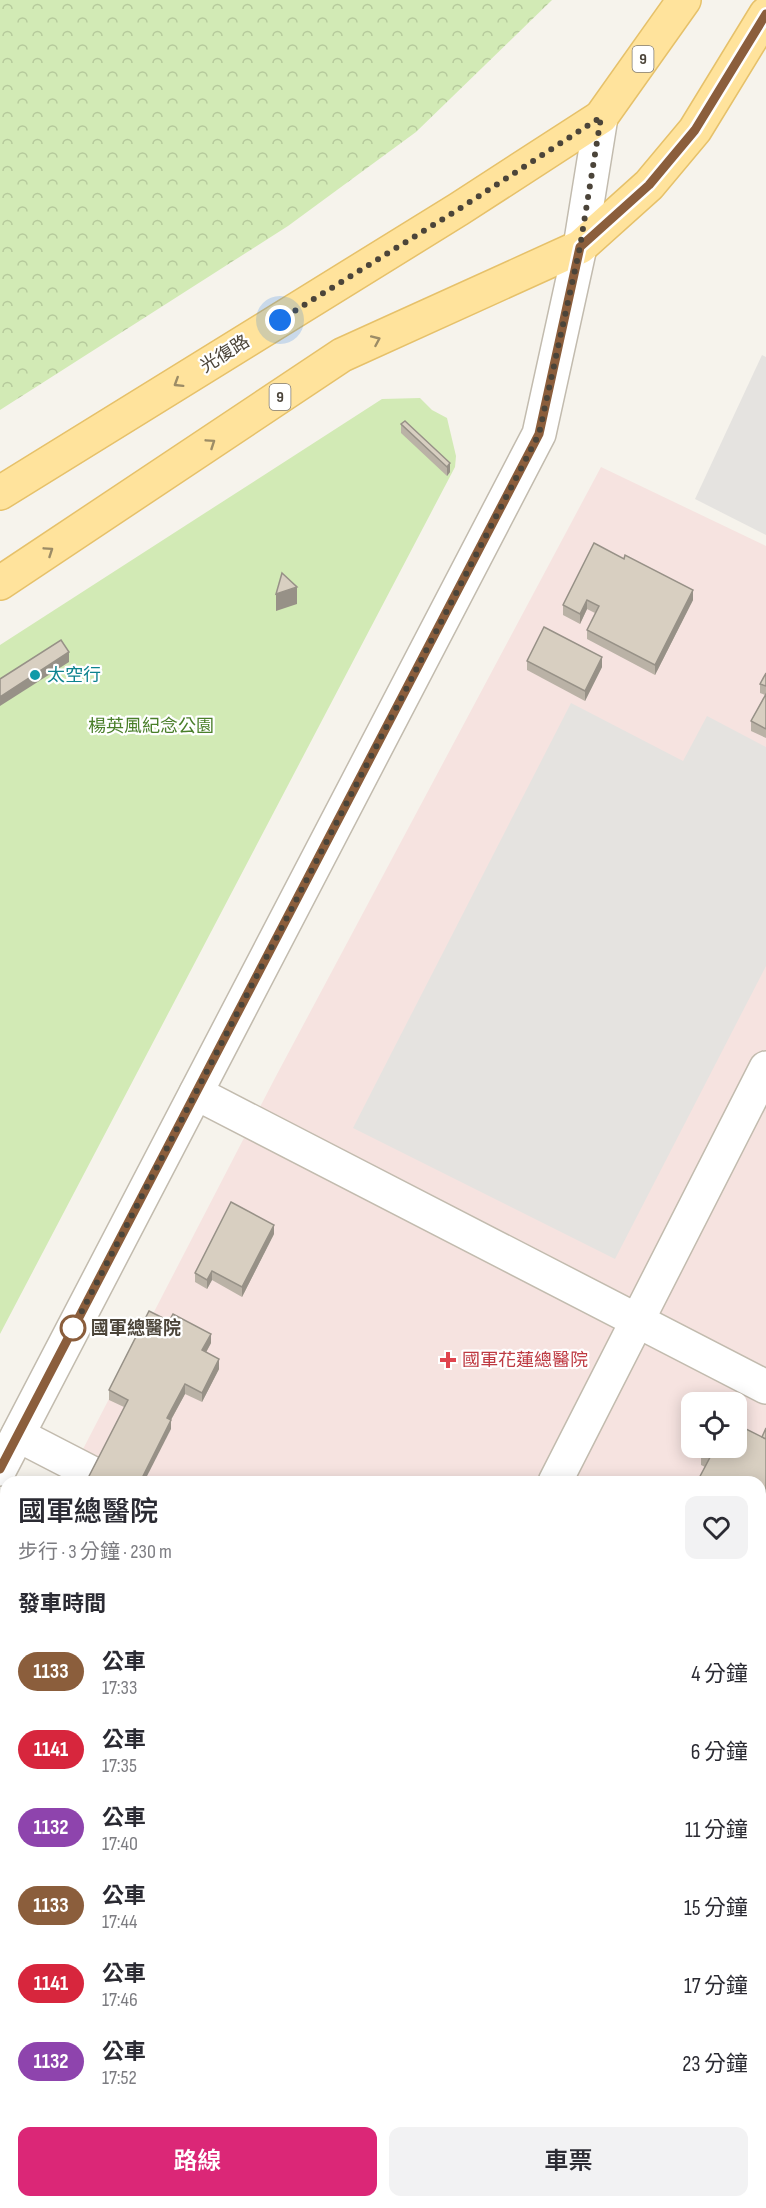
<!DOCTYPE html>
<html lang="zh-TW">
<head>
<meta charset="utf-8">
<style>
	:root { --surface:#fff; --page:#f2f2f3; --text:#2b2b33; --muted:#7c7c81; --accent:#db2777 }
	body { margin:0; font-family:"Sofia Sans Condensed","Noto Sans TC",sans-serif; background:var(--page); color:var(--text); height:100vh; display:flex; flex-direction:column; font-size:22px; white-space:nowrap }
	* { box-sizing:border-box; margin:0 }
	p { font-size:20px; color:var(--muted) }
	.icon { flex:none; width:33px; height:33px; fill:none; stroke:currentColor; stroke-width:2; stroke-linecap:round; stroke-linejoin:round }
	.map { position:relative; flex:1; overflow:hidden }
	.side { position:absolute; left:0px; top:1476px; width:766px; height:732px; display:flex; flex-direction:column; background:var(--surface); border-radius:18px 18px 0 0; box-shadow:0 3px 15px #0003 }
	.side>* { flex:none }
	.badge { padding:0 12px; border-radius:20px; font-size:21px; line-height:39px }
	.controls { position:absolute; left:681px; top:1392px; display:grid; gap:12px }
	.controls a { display:grid; place-items:center; width:66px; height:66px; border-radius:12px; background:var(--surface); box-shadow:0 3px 15px #0003; font-size:30px }
	.you { position:absolute; width:30px; height:30px; margin:-15px; border:4px solid #fff; border-radius:50%; background:#1a73e8; box-shadow:0 0 0 9px #1a73e833 }
	.map>.badge { position:absolute; translate:-50% -50%; box-shadow:0 0 0 3px #fff }
	h2 { padding:0 18px; font-size:22px; line-height:54px }
	.round { display:grid; place-items:center; flex:none; width:63px; height:63px; border-radius:12px; background:var(--page) }
	.headline { display:flex; align-items:center; justify-content:space-between; height:102px; padding:0 18px }
	h1 { font-size:28px; font-weight:600; line-height:45px }
	.action { display:flex; gap:12px; margin-top:auto; padding:12px 18px }
	.action a { flex:1; height:69px; border-radius:12px; background:var(--accent); color:#fff; font-size:24px; font-weight:600; line-height:69px; text-align:center }
	.action a+a { background:var(--page); color:var(--text) }
	ul { padding:0; list-style:none }
	li { display:flex; align-items:center; gap:18px; height:78px; padding:0 18px }
	li div { flex:1 }
	li b { display:block; font-size:22px }
	li em { font-style:normal }
	li .badge { min-width:66px; font-weight:700; text-align:center }
	.map>svg:first-child { display:block }
	.medical { fill:#f6e3e0; fill-rule:evenodd }
	.green { fill:#d2eab5 }
	.forest { fill:url(#forest-crowns) }
	.parking { fill:#e5e3e0 }
	.lines { fill:none; stroke-linecap:round; stroke-linejoin:round }
	.minor-casing { stroke:#c2bbae; stroke-width:36 }
	.major-casing { stroke:#e6c16a; stroke-width:36 }
	.minor { stroke:#fff; stroke-width:33 }
	.major { stroke:#ffe39c; stroke-width:33 }
	.wall { fill:#bab2a6 }
	.shaded-wall { fill:#979187 }
	.building { fill:#d8cfc1; stroke:#979187; stroke-width:1.5 }
	.oneway { stroke:#9c8c66 }
	.line-casing { stroke:#fff; stroke-width:14 }
	.line { stroke:#8b5e3c; stroke-width:9 }
	.walk { stroke:#4b4439; stroke-width:6; stroke-dasharray:0 10.8 }
	.culture-dot { fill:#0f9aa8; stroke:#fff; stroke-width:2 }
	.stop-dot { fill:#fff; stroke:#8b5e3c; stroke-width:3 }
	.health-dot { fill:#e0444e; stroke:#fff; stroke-width:2 }
	.labels { text-anchor:middle; dominant-baseline:central; stroke-width:4.5; stroke-linejoin:round; paint-order:stroke }
	.shield { fill:#fff; stroke:#817c74; stroke-width:1.5 }
	.shield-label { font-size:16px; font-weight:bold; fill:#4b4439 }
	.street-label { font-size:18px; fill:#4b4439; stroke:#fff }
	.culture-label { font-size:18px; fill:#0d838f; stroke:#fff; text-anchor:start }
	.park-label { font-size:18px; fill:#4a7f2a; stroke:#fff }
	.stop-label { font-size:18px; font-weight:bold; fill:#4b4439; stroke:#fff; text-anchor:start }
	.health-label { font-size:18px; fill:#be3a42; stroke:#fff; text-anchor:start }
</style>
</head>
<body>
<div class="map">
<svg width="766" height="2208" viewBox="0 0 766 2208">
	<defs>
		<pattern id="forest-crowns" width="20" height="18" patternUnits="userSpaceOnUse" patternTransform="scale(1.5)"><rect width="20" height="18" fill="#d2eab5"/><path d="M2 6a3 3 0 1 1 6 0M12 15a3 3 0 1 1 6 0" fill="none" stroke="#b6ca9c"/></pattern>
	</defs>
	<rect width="100%" height="100%" fill="#f6f3ec"/>
	<!-- medical -->
	<path class="medical" d="M601 467 766 546V2208H0V1610L6 1598V2202H760V1482H66L275 1078ZM692 1402H736V1448H692Z"/>
	<!-- green -->
	<path class="green" d="M420 398 432 410 447 418 456 456 455 467 0 1334V645L382 399Z"/>
	<!-- forest -->
	<path class="forest" d="M0 0H552L416 132 288 226 0 410Z"/>
	<!-- parking -->
	<g class="parking">
		<path d="M762 355 766 357V535L695 499Z"/>
		<path d="M571 703 683 761 707 716 766 747V966L615 1259 353 1128Z"/>
	</g>
	<g class="lines">
		<defs>
			<g id="minor">
				<path d="M196 1093 766 1387"/>
				<path d="M18 1435 109 1482"/>
				<path d="M0 1469 539 434 580 247 601 117"/>
				<path d="M555 1482 766 1068"/>
				<path d="M0 2163 6 2166"/>
				<path d="M76 2202 87 2208"/>
				<path d="M185 2208 188 2202"/>
			</g>
			<g id="major">
				<path d="M0 493 459 209 601 117 684 0"/>
				<path d="M0 583 342 355 580 247 649 185 695 130 766 14"/>
			</g>
		</defs>
		<!-- minor casing -->
		<use href="#minor" class="minor-casing"/>
		<!-- major casing -->
		<use href="#major" class="major-casing"/>
		<!-- minor -->
		<use href="#minor" class="minor"/>
		<!-- major -->
		<use href="#major" class="major"/>
	</g>
	<!-- wall -->
	<g class="wall">
		<path d="M401 424 450 463V472L447 476 401 433Z"/>
		<path d="M594 543 693 600 655 675 587 639V630L595 613 587 609 580 624 563 615V605Z"/>
		<path d="M527 661 602 667 585 701 527 670Z"/>
		<path d="M766 673V738L751 731V721L765 695 760 693V684Z"/>
		<path d="M274 1234 242 1297 212 1280 207 1289 195 1282V1273Z"/>
		<path d="M211 1343 206 1352 219 1369 202 1402 185 1394 171 1420V1429L109 1400V1390Z"/>
		<path d="M737 1424 762 1437 766 1428V1872L764 1875 766 1876V2165L760 2163V1482L705 1467 701 1465V1448H736Z"/>
	</g>
	<!-- shaded-wall -->
	<g class="shaded-wall">
		<path d="M450 463V472L447 476V467Z"/>
		<path d="M297 587V604L276 611V594Z"/>
		<path d="M693 590V600L655 675V665Z"/>
		<path d="M587 600V609L580 624V614Z"/>
		<path d="M69 652V662L0 706V697Z"/>
		<path d="M602 657V667L585 701V691Z"/>
		<path d="M274 1225V1234L242 1297V1287Z"/>
		<path d="M212 1271V1280L207 1289V1280Z"/>
		<path d="M211 1334V1343L202 1360V1350Z"/>
		<path d="M219 1359V1369L202 1402V1393Z"/>
		<path d="M185 1384V1394L167 1427V1418Z"/>
		<path d="M171 1420V1429L144 1482H140Z"/>
		<path d="M766 1619V1648L760 1659V1630Z"/>
		<path d="M766 1842V1872L760 1882V1853Z"/>
		<path d="M474 2202H488L485 2208H471Z"/>
	</g>
	<!-- building -->
	<g class="building">
		<path d="M405 421 450 463 447 467 401 424Z"/>
		<path d="M594 543 624 559 625 555 693 590 655 665 587 630 599 606 587 600 580 614 563 605Z"/>
		<path d="M282 573 297 587 276 594Z"/>
		<path d="M544 627 602 657 585 691 527 661Z"/>
		<path d="M61 640 69 652 0 697V679Z"/>
		<path d="M766 673V686L760 684Z"/>
		<path d="M766 694V729L751 721Z"/>
		<path d="M231 1202 274 1225 242 1287 212 1271 207 1280 195 1273Z"/>
		<path d="M149 1311 169 1321 173 1314 211 1334 202 1350 219 1359 202 1393 185 1384 167 1418 171 1420 140 1482H86L128 1400 109 1390Z"/>
		<path d="M736 1424 766 1439V1619L760 1630V1482H697L715 1448H736Z"/>
		<path d="M766 1428V1439L762 1437Z"/>
		<path d="M766 1640V1803L761 1800 760 1801V1747L762 1744H760V1650Z"/>
		<path d="M766 1810V1842L760 1853V1821Z"/>
		<path d="M760 1874 766 1876V2136L760 2133Z"/>
		<path d="M760 2191 766 2194V2208H586L589 2202H760Z"/>
		<path d="M302 2202H474L471 2208H299Z"/>
	</g>
	<!-- one-way arrows -->
	<defs><path id="oneway-chevron" d="M-2-3.5L2.5 0L-2 3.5" fill="none" stroke-width="1.6" stroke-linecap="round" stroke-linejoin="round" transform="scale(1.5)"/></defs>
	<g class="oneway">
		<use href="#oneway-chevron" transform="translate(376 340) rotate(-24)"/>
		<use href="#oneway-chevron" transform="translate(178 383) rotate(148)"/>
		<use href="#oneway-chevron" transform="translate(211 443) rotate(-34)"/>
		<use href="#oneway-chevron" transform="translate(49 551) rotate(-34)"/>
	</g>
	<g class="lines">
		<defs>
			<path id="line" d="M0 1469 539 434 580 247 649 185 695 130 766 14"/>
		</defs>
		<!-- line casing -->
		<use href="#line" class="line-casing"/>
		<!-- line -->
		<use href="#line" class="line"/>
		<!-- walk -->
		<path class="walk" d="M73 1328 70 1334 539 434 580 247 601 117 459 209 280 320"/>
	</g>
	<!-- markers -->
	<circle class="culture-dot" cx="35" cy="675" r="6"/>
	<circle class="stop-dot" cx="73" cy="1328" r="12"/>
	<path class="health-dot" d="M445 1351h6v6h6v6h-6v6h-6v-6h-6v-6h6z"/>
	<g class="labels">
		<!-- shield labels -->
		<g class="shield">
			<rect x="632.5" y="46" width="21" height="26" rx="4.5"/>
			<rect x="269.5" y="384" width="21" height="26" rx="4.5"/>
		</g>
		<g class="shield-label">
			<text x="643" y="59">9</text>
			<text x="280" y="397">9</text>
		</g>
		<!-- street labels -->
		<g class="street-label">
			<text transform="translate(225 354) rotate(-32)">光復路</text>
		</g>
		<!-- culture labels -->
		<g class="culture-label">
			<text x="47" y="675">太空行</text>
		</g>
		<!-- park labels -->
		<g class="park-label">
			<text x="151" y="726">楊英風紀念公園</text>
		</g>
		<!-- stop labels -->
		<g class="stop-label">
			<text x="91" y="1328">國軍總醫院</text>
		</g>
		<!-- health labels -->
		<g class="health-label">
			<text x="462" y="1360">國軍花蓮總醫院</text>
		</g>
	</g>
</svg>
<div class="controls">
<a><svg class="icon" aria-label="locate" viewBox="0 0 24 24"><circle cx="12" cy="12" r="6"/><path d="M12 2v4M12 18v4M2 12h4M18 12h4"/></svg></a>
</div>
<div class="you" style="left:280px;top:320px"></div>
<section class="side">
<div class="headline"><div><h1>國軍總醫院</h1><p>步行 · 3 分鐘 · 230 m</p></div><a class="round"><svg class="icon" aria-label="heart" viewBox="0 0 24 24"><path d="M12 20l-8-8c-3-5 5-10 8-4 3-6 11-1 8 4z"/></svg></a></div>
<h2>發車時間</h2>
<ul>
<li><span class="badge" style="background:#8b5e3c;color:#fff">1133</span><div><b>公車</b><p>17:33</p></div><em>4 分鐘</em></li>
<li><span class="badge" style="background:#d7263d;color:#fff">1141</span><div><b>公車</b><p>17:35</p></div><em>6 分鐘</em></li>
<li><span class="badge" style="background:#8e44ad;color:#fff">1132</span><div><b>公車</b><p>17:40</p></div><em>11 分鐘</em></li>
<li><span class="badge" style="background:#8b5e3c;color:#fff">1133</span><div><b>公車</b><p>17:44</p></div><em>15 分鐘</em></li>
<li><span class="badge" style="background:#d7263d;color:#fff">1141</span><div><b>公車</b><p>17:46</p></div><em>17 分鐘</em></li>
<li><span class="badge" style="background:#8e44ad;color:#fff">1132</span><div><b>公車</b><p>17:52</p></div><em>23 分鐘</em></li>
</ul>
<div class="action"><a>路線</a><a>車票</a></div>
</section>
</div>
</body>
</html>
